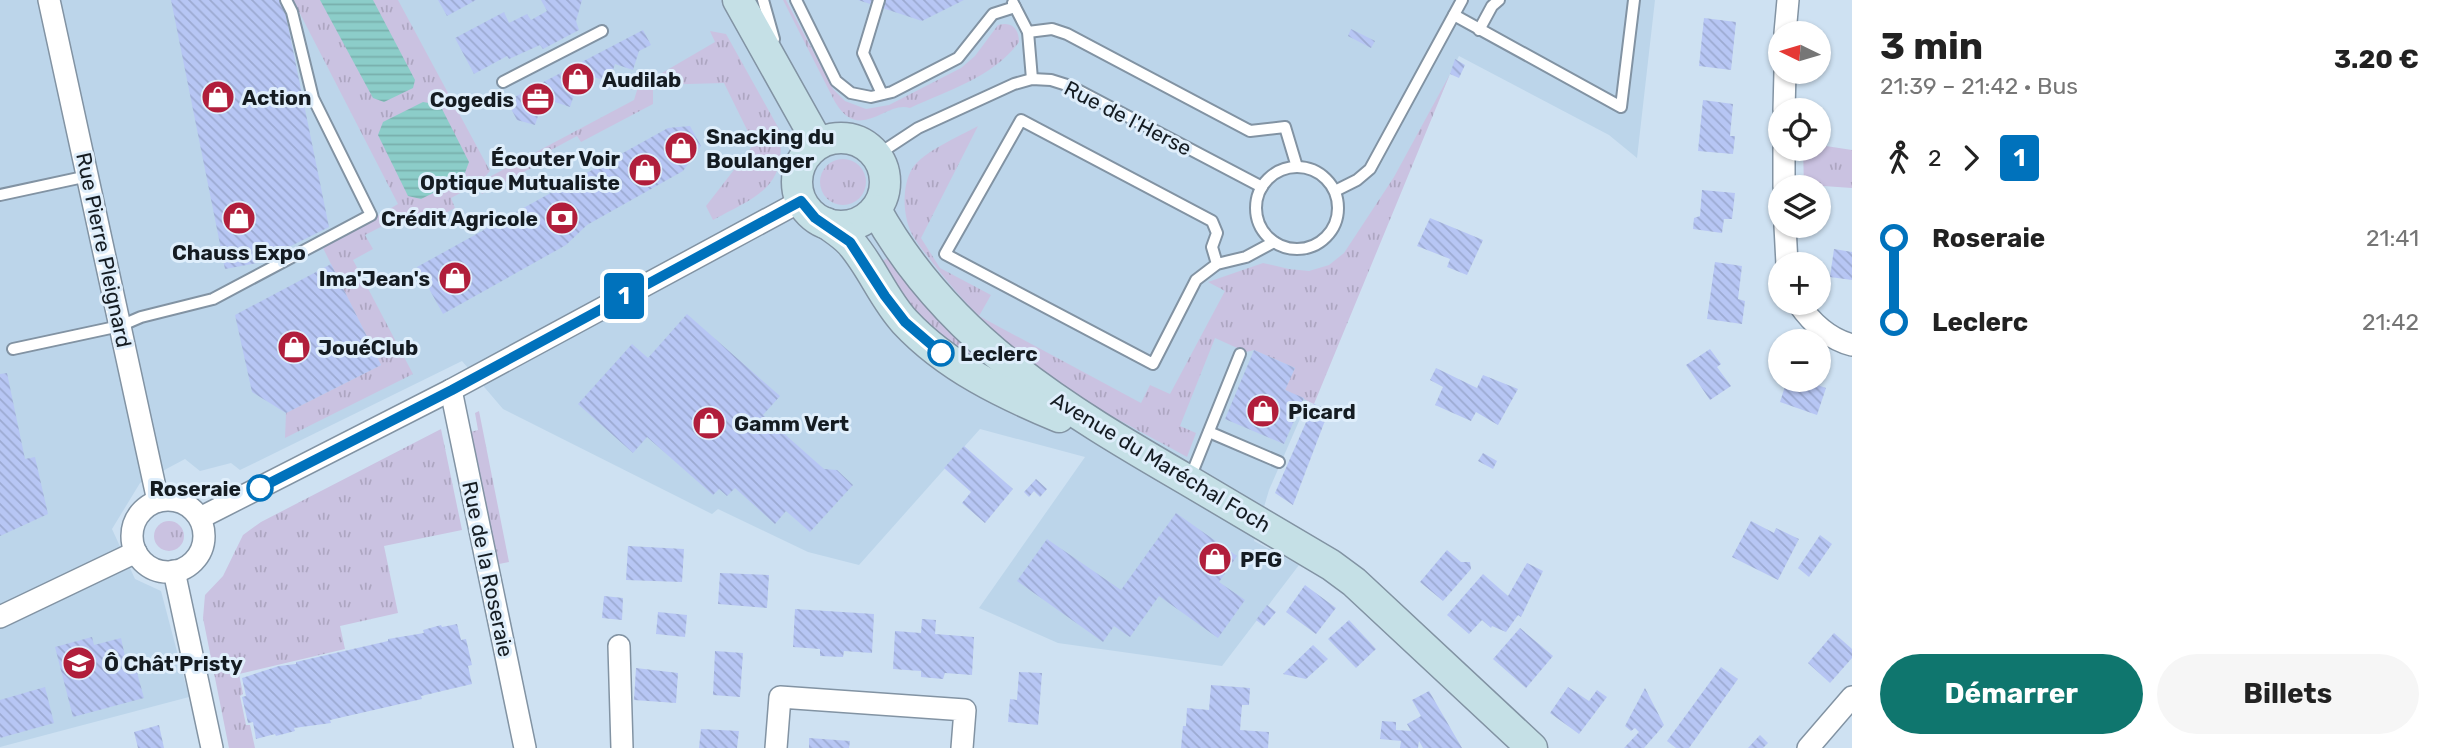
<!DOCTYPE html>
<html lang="fr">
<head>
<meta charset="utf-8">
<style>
	:root { --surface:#fff; --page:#f6f6f6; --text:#222; --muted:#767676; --accent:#0f766e }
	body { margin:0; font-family:Rubik,sans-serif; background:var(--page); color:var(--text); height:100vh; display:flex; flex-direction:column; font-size:26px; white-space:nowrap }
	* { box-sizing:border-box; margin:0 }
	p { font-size:23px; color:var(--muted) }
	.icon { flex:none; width:38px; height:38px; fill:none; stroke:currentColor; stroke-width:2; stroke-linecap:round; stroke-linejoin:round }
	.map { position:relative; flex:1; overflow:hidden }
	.sheet { display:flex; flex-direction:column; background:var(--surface); width:595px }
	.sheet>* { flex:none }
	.badge { padding:0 14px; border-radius:5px; font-size:24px; line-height:46px }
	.needle { width:46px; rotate:275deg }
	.buttons { position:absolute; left:1768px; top:21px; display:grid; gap:14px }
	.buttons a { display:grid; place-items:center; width:63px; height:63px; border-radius:50%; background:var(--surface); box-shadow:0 2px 5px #0004; font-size:35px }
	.map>.badge { position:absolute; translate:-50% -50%; box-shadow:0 0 0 4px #fff }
	.legs { display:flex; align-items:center; gap:10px; height:77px; padding:0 28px; font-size:23px }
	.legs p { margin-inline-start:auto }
	.head { display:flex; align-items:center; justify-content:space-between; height:119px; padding:0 28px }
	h1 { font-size:38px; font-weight:700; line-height:52px }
	.action { display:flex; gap:14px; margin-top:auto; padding:14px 28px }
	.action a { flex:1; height:80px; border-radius:42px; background:var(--accent); color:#fff; font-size:28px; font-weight:700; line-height:80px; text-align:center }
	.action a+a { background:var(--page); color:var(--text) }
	ul { padding:0 28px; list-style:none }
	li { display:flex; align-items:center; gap:24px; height:84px; font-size:26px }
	li i { display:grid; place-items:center; width:10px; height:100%; margin:0 9px; background:currentColor }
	li i::after { content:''; width:18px; height:18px; margin:-9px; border:5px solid; border-radius:50%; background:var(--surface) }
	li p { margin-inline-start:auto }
	li:first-child i { background:linear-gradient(#0000 50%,currentColor 0) }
	li:last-child i { background:linear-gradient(currentColor 50%,#0000 0) }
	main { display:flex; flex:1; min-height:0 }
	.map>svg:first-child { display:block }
	.built { fill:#bcd5ea }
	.grass { fill:url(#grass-tufts) }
	.water { fill:url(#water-rules) }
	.building { fill:url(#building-back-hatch) }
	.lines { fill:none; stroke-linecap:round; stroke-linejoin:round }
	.lane-casing { stroke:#8293a3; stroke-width:14 }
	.street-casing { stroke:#8293a3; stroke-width:24 }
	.secondary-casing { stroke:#8293a3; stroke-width:33 }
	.lane { stroke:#fff; stroke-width:10 }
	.street { stroke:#fff; stroke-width:21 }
	.secondary { stroke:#c5e0e6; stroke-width:30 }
	.line-1-casing { stroke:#fff; stroke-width:16 }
	.line-1 { stroke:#0072bc; stroke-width:10 }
	.stop-1-dot { fill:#fff; stroke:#0072bc; stroke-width:3.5 }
	.labels { text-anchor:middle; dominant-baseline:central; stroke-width:6; stroke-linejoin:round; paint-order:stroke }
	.poi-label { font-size:21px; font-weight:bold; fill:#151c22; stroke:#dfeefb; text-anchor:start }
	.street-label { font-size:21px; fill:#151c22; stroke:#dfeefb }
	.stop-label { font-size:21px; font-weight:bold; fill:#151c22; stroke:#dfeefb; text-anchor:start }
</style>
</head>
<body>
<main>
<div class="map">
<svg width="1852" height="748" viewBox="0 0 1852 748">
	<defs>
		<pattern id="grass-tufts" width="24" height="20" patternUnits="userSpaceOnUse" patternTransform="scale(1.75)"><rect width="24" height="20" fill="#cac2e1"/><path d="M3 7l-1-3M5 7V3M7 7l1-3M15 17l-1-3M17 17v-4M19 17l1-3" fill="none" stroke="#ada6c1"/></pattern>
		<pattern id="water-rules" width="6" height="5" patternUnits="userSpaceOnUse" patternTransform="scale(1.75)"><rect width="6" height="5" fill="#8ccdc9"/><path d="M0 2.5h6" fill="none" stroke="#78afac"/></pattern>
		<pattern id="building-back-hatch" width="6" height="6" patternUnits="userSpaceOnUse" patternTransform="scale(1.75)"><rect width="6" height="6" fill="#b7c6f4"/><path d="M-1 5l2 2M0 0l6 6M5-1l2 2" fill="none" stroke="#9caad1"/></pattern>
	</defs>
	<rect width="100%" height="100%" fill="#cee1f2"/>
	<!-- built -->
	<path class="built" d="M0 0H1655L1637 158 1609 135 1459 56 1450 74 1269 490 1254 541 1299 565 1222 666 1058 643 979 608 1085 457 980 429 859 565 808 552 718 509 712 514 503 409 462 361 240 470 231 463 200 471 185 459 140 483 112 529 135 579 161 591 189 697 0 747Z"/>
	<!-- grass -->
	<g class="grass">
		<path d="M293 0H398L490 171 480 182 634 100 638 87 715 42 710 31 726 34 779 129C789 188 756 196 713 220L706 206 754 144 724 83 653 85V104L581 142 577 136 551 150 554 156 482 194 477 184 451 198 455 208 413 230 404 215 365 235 373 249 353 260 413 374 285 438 286 413 381 365 323 248 398 204Z"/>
		<path d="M783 0H786L833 89 845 101 866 109 889 105 961 68 975 56 998 25C1012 21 1019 29 1019 42 994 77 947 91 910 108 886 100 860 144 835 102Z"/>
		<path d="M1450 74 1314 404 1285 390 1295 368 1254 350 1246 352 1215 338 1180 426 1196 433 1187 457C1144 433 1099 411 1058 383 1010 350 967 308 932 262 926 254 918 245 913 236 903 219 901 187 912 169 922 152 960 136 978 126L921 238 940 268 991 295 979 316 1141 403 1150 385 1170 394 1225 291 1208 282 1263 263 1289 269 1309 271 1329 265 1344 253 1394 177Z"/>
		<path d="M1818 127 1824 128 1826 146 1852 150V188L1823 186 1820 214 1818 215V187H1804L1803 149H1818Z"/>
		<circle cx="843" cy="182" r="23"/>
		<path d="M891 255 1022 388 924 329 878 265Z"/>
		<path d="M479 411 509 562 494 565 467 433 478 430 475 413Z"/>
		<path d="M441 429 462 530 384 546 398 613 340 626 345 649 239 674 243 694 240 696 246 725H250L255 748H229L203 618 205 595 223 576 243 535 261 522Z"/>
		<circle cx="169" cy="536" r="15"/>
	</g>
	<!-- water -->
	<g class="water">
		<path d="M320 0H373L415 80 413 88 384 102 373 98Z"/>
		<path d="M423 102 440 105 469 162 463 178 421 199 408 196 378 135 383 122Z"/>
	</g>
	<!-- building -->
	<g class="building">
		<path d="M171 0H279L285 11 329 227 257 263 225 269Z"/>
		<path d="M438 0H476L447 16Z"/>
		<path d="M541 0H582L576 21 579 30 543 49 540 45 509 59 507 56 474 74 455 38 504 12 509 23 527 14 531 20 547 11Z"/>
		<path d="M858 0H964L922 21Z"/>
		<path d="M1704 18 1736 22 1731 70 1699 66Z"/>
		<path d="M1351 29 1375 41 1371 48 1348 36Z"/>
		<path d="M643 30 651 45 639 51 633 70 615 64 609 82 591 76 585 79 587 83 576 89 570 107 552 101 541 107 535 125 517 120 507 101Z"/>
		<path d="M1455 59 1465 65 1459 78 1450 74Z"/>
		<path d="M1703 100 1733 104 1730 136H1735L1733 154 1698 151Z"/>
		<path d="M690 126 701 146 683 171 587 225 566 245 443 314 417 267 668 128Z"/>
		<path d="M1702 190 1735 193 1732 219H1724L1722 233 1693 229 1694 218 1700 216Z"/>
		<path d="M1430 218 1483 240 1467 275 1447 267 1450 259 1417 246Z"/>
		<path d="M1834 249 1852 252V280L1830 277Z"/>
		<path d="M1715 262 1742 266 1738 299 1745 301 1742 324 1707 319Z"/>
		<path d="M331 264 381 365 286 413 252 392 235 315Z"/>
		<path d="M687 314 780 396 763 415 824 469 837 470 853 485 810 532 786 511 775 524 735 488 727 496 719 489 713 495 647 437 633 453 578 404 632 344 648 358Z"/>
		<path d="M1710 349 1721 364 1717 367 1731 386 1710 400 1686 365Z"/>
		<path d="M1254 350 1295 368 1285 390 1304 398 1284 444 1225 419Z"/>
		<path d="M1436 368 1477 388 1483 375 1518 389 1498 425 1476 412 1471 421 1435 405 1443 387 1430 380Z"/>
		<path d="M7 373 25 459 35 457 48 514 0 536V374Z"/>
		<path d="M1787 380H1803L1826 388 1817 415 1780 402Z"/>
		<path d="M1314 404 1329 410 1293 505 1275 493Z"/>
		<path d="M964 446 1013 489 985 523 962 503 971 492 944 468Z"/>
		<path d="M1483 453 1497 461 1493 469 1478 461Z"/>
		<path d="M1036 479 1047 489 1040 497 1034 491 1029 497 1024 492Z"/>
		<path d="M1176 513 1237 556 1219 582 1245 600 1218 638 1159 596 1130 637 1114 626 1103 642 1017 581 1047 539 1121 590Z"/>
		<path d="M1751 521 1774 533 1776 528 1799 539 1778 580 1732 557Z"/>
		<path d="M1820 535 1832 544 1809 577 1798 568Z"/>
		<path d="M628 546 684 549 682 582 626 580Z"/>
		<path d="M1447 550 1461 562H1470L1471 569 1443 601 1420 582Z"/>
		<path d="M1527 563 1543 571 1521 617 1518 615 1506 632 1492 626 1491 628 1482 620 1469 634 1447 615 1483 574 1508 596Z"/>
		<path d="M720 573 769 575 767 608 718 604Z"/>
		<path d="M1305 585 1336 608 1316 634 1286 612Z"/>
		<path d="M604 596 623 598 622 620 602 618Z"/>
		<path d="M1267 605 1276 612 1264 626 1256 620Z"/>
		<path d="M795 609 874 614 872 653 844 651 843 657 820 656V649L793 647Z"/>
		<path d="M658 612 687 615 685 637 656 634Z"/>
		<path d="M922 619 936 620 935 634 974 637 972 675 945 673 943 679 921 677V671L893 669 895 631 921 633Z"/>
		<path d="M1349 620 1376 649 1356 668 1328 639Z"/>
		<path d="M457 624 461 640 466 639 472 665 468 666 472 684 421 696 422 699 330 720 331 723 294 728 295 731 276 736 275 734 256 739 253 722 248 723 242 697 246 696 242 678 279 666 296 664V662L388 641V639L424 633 423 630 441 625 442 627Z"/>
		<path d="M1520 628 1553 656 1526 688 1493 659Z"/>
		<path d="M1834 633 1852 649V658L1830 683 1808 663Z"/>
		<path d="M92 637 94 645 121 638 127 666 135 665 144 698 73 717 55 647Z"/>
		<path d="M1313 645 1328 659 1306 679 1283 674Z"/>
		<path d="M715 651 743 653 740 697 713 695Z"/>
		<path d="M1721 667 1738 679 1689 748H1676L1667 741Z"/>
		<path d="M636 668 678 673 676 703 634 700Z"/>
		<path d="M1019 672 1042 673 1038 725 1008 722 1010 699 1017 700Z"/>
		<path d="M1211 685 1250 688 1249 705H1242L1240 730 1269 732 1268 748H1181L1183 726H1186L1187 708 1209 710Z"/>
		<path d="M45 687 54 723 0 738V700Z"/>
		<path d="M1568 687 1589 701 1597 690 1607 697 1579 734 1550 713Z"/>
		<path d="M1645 688 1664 725 1644 748H1624L1639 732 1635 728 1631 731 1625 726Z"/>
		<path d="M1429 691 1462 748H1423L1419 741 1418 748H1400L1401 741 1380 739 1382 721 1396 722V730L1411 731 1407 724 1421 716 1412 700Z"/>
		<path d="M159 725 164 748H138L134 732Z"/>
		<path d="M701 729 739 731 737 748H699Z"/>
		<path d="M1760 735 1768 743 1763 748H1748Z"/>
		<path d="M809 738 850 741 849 748H809Z"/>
	</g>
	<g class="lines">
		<defs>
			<g id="lane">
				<path d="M763 0 774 39"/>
				<path d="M796 0 836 81 851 93 871 97 892 92 958 58 993 14 1015 7"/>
				<path d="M879 0 863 53 882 94"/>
				<path d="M1013 3 1028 32 1032 79"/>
				<path d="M1454 15 1621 107 1634 0"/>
				<path d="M1479 30 1492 6 1499 0"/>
				<path d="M1028 32 1052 29 1067 34 1250 131 1285 127 1297 167"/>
				<path d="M503 82 602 31"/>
				<path d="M877 155 918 128 1014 84 1032 79 1051 80 1070 86 1262 187"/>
				<circle cx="1297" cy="208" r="41"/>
				<path d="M1335 191 1357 180 1370 169 1462 0"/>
				<path d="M0 195 88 176"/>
				<path d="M1217 264 1196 280 1153 364 945 254 1021 120 1212 221 1217 233 1212 247 1217 264 1246 257 1274 242"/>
				<path d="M13 349 120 326 141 317 213 299 371 215 313 98 292 12 286 0"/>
				<path d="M1209 432 1279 462"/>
				<path d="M1190 478 1240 354"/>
			</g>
			<g id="street">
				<path d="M49 0 158 501"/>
				<path d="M1785 33 1788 0"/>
				<path d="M1784 110 1785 72"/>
				<path d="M1784 149V187"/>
				<path d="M1785 226 1787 264"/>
				<path d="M1798 303C1811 322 1829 339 1852 345"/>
				<path d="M451 390 525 748"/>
				<circle cx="168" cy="536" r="36"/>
				<path d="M200 518 451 390 801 201"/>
				<path d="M174 571 212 748"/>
				<path d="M0 617 136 552"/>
				<path d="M619 646 622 748"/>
				<path d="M776 748 780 697 965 710 962 748"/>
				<path d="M1808 748 1852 697"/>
			</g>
			<g id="secondary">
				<path d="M738 0 818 143"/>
				<circle cx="841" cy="182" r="44"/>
				<path d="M876 210C948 340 1065 409 1189 481 1237 509 1284 537 1331 565L1354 582 1532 748"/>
				<path d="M826 223C834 229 844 235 851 243 872 267 883 298 905 322 947 367 1004 394 1059 417"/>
			</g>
		</defs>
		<!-- lane casing -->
		<use href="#lane" class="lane-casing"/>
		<!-- street casing -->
		<use href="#street" class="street-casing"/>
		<!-- secondary casing -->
		<use href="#secondary" class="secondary-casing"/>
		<!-- lane -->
		<use href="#lane" class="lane"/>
		<!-- street -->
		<use href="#street" class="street"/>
		<!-- secondary -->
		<use href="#secondary" class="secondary"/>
	</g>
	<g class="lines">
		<defs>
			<path id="line-1" d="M260 488 452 390 801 201 815 218 850 242 885 296 905 322 941 353"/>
		</defs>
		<!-- line-1 casing -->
		<use href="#line-1" class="line-1-casing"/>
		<!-- line-1 -->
		<use href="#line-1" class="line-1"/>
	</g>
	<!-- icons -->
	<defs>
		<symbol id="shop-disc" viewBox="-11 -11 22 22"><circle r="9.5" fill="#b11e3b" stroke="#dfeefb"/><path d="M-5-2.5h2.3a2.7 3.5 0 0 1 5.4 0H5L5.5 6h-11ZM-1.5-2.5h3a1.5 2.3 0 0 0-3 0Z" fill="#fff"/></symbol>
		<symbol id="office-disc" viewBox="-11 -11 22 22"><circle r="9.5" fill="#b11e3b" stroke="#dfeefb"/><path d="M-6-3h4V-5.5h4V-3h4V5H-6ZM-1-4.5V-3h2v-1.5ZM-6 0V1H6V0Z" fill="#fff"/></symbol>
		<symbol id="bank-disc" viewBox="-11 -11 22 22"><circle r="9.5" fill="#b11e3b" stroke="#dfeefb"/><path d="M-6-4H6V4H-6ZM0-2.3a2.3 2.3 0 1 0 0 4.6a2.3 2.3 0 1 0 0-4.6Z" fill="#fff"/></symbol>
		<symbol id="school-disc" viewBox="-11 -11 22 22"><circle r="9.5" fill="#b11e3b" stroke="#dfeefb"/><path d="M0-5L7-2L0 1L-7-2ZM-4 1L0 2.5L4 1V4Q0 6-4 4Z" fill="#fff"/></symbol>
	</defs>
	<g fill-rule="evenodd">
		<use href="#shop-disc" x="559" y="60" width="38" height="38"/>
		<use href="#shop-disc" x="199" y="78" width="38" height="38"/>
		<use href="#office-disc" x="519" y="80" width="38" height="38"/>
		<use href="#shop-disc" x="662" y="129" width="38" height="38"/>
		<use href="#shop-disc" x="626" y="151" width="38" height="38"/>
		<use href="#shop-disc" x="220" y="199" width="38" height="38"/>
		<use href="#bank-disc" x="543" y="199" width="38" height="38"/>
		<use href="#shop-disc" x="436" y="259" width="38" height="38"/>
		<use href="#shop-disc" x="275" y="328" width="38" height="38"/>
		<use href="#shop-disc" x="1244" y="392" width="38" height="38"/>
		<use href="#shop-disc" x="690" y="404" width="38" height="38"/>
		<use href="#shop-disc" x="1196" y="540" width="38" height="38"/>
		<use href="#school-disc" x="60" y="644" width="38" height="38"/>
	</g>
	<!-- markers -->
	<g class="stop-1-dot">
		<circle cx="941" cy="353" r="12"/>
		<circle cx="260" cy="488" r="12"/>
	</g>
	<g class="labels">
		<!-- poi labels -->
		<g class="poi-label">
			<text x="602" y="79">Audilab</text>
			<text x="242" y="97">Action</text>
			<text x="514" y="99" text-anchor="end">Cogedis</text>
			<text x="706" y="136">Snacking du<tspan x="706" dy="24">Boulanger</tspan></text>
			<text x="620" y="158" text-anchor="end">Écouter Voir<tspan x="620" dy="24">Optique Mutualiste</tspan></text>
			<text x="538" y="218" text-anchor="end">Crédit Agricole</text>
			<text x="239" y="252" text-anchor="middle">Chauss Expo</text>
			<text x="430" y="278" text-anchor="end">Ima'Jean's</text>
			<text x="318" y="347">JouéClub</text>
			<text x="1288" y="411">Picard</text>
			<text x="734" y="423">Gamm Vert</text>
			<text x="1240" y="559">PFG</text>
			<text x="104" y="663">Ô Chât'Pristy</text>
		</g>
		<!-- street labels -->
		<g class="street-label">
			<text transform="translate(1128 118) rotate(27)">Rue de l'Herse</text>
			<text transform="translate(104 250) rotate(78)">Rue Pierre Pleignard</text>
			<text transform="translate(1161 462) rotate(31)">Avenue du Maréchal Foch</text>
			<text transform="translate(488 569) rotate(78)">Rue de la Roseraie</text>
		</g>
		<!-- stop labels -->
		<g class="stop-label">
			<text x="960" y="353">Leclerc</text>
			<text x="241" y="488" text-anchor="end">Roseraie</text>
		</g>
	</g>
</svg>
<div class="buttons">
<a><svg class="needle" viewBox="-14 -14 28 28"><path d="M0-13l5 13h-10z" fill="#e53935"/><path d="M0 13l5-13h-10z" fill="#767676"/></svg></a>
<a><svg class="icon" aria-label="locate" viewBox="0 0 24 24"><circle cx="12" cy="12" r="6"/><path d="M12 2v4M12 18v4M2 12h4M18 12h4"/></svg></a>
<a><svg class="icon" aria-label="layers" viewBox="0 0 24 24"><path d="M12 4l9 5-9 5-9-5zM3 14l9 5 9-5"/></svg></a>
<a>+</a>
<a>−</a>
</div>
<b class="badge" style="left:624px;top:296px;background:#0072bc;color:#fff">1</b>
</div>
<section class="sheet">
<div class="head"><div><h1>3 min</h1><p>21:39 – 21:42 · Bus</p></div><b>3.20 €</b></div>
<div class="legs"><svg class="icon" aria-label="walk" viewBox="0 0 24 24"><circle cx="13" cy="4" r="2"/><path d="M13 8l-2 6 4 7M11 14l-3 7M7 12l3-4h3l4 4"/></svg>2<svg class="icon" aria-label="forward" viewBox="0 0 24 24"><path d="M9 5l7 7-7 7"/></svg><b class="badge" style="background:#0072bc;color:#fff">1</b></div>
<ul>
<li><i style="color:#0072bc"></i><b>Roseraie</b><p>21:41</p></li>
<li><i style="color:#0072bc"></i><b>Leclerc</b><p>21:42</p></li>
</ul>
<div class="action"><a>Démarrer</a><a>Billets</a></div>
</section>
</main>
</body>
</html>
